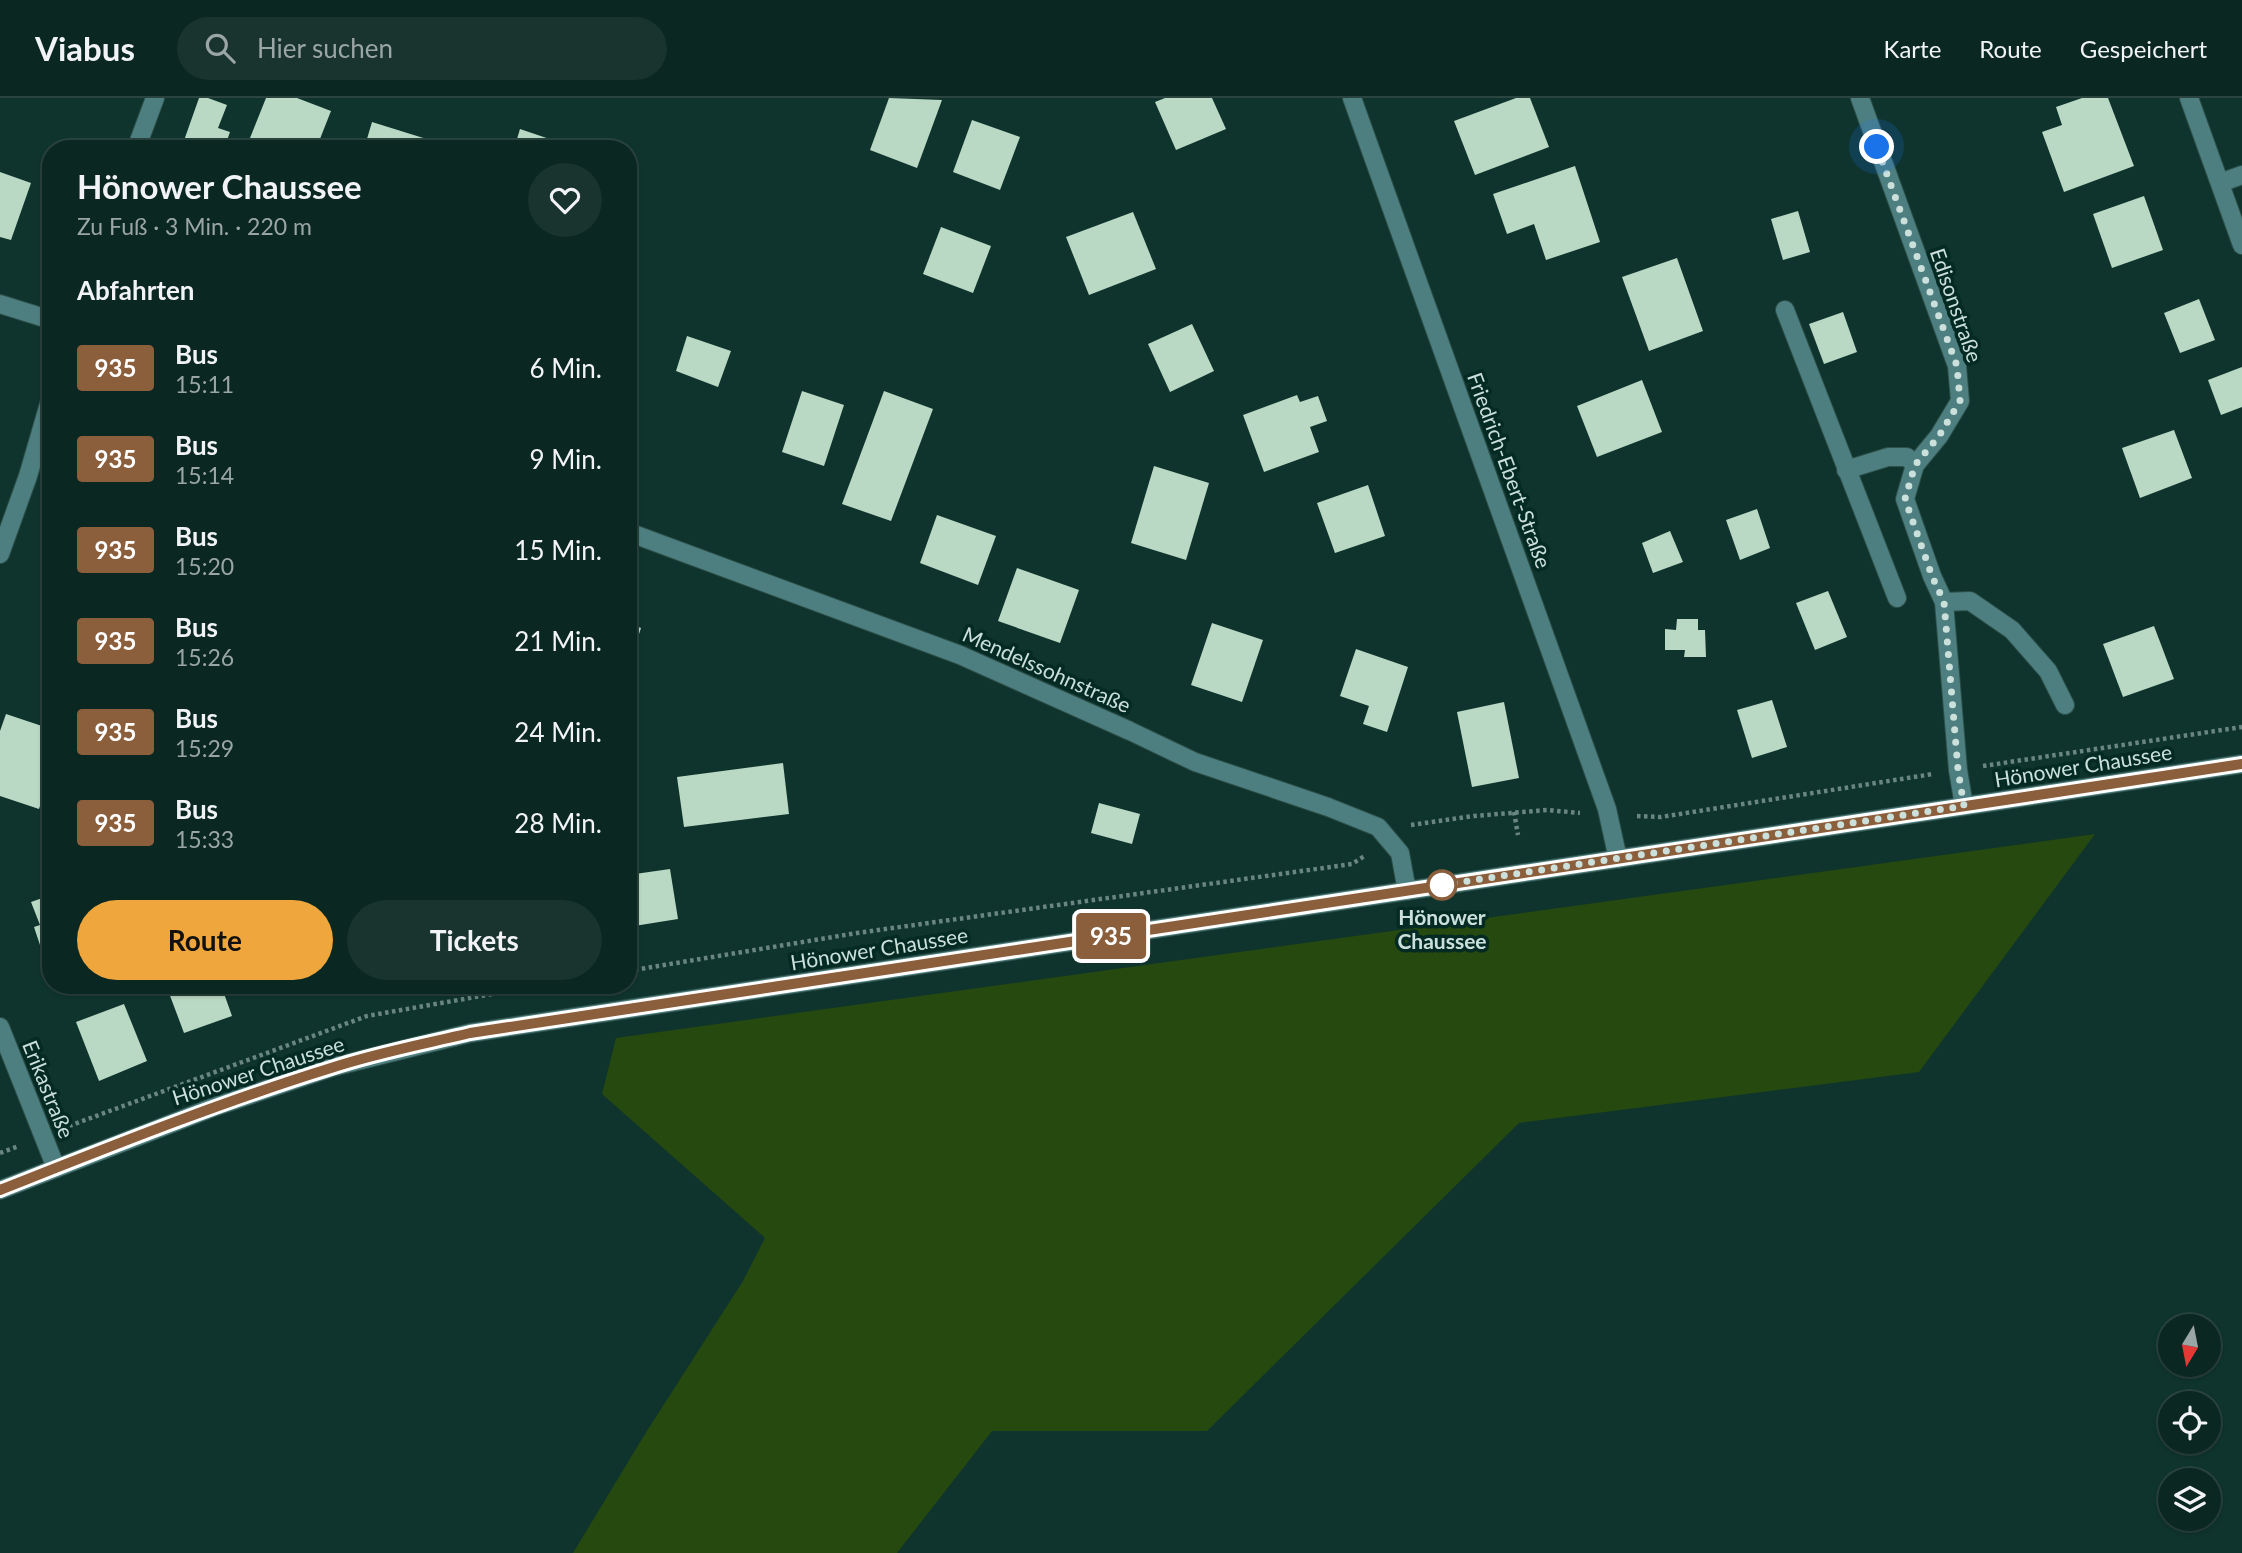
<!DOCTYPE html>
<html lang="de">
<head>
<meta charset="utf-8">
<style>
	:root { --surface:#0b2722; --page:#19332f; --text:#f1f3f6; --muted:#9aa5a5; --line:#2b4440; --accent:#efa73d }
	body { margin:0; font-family:Lato,sans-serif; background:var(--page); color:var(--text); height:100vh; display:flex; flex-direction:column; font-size:26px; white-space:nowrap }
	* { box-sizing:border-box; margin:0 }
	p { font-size:23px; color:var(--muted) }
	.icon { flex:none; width:38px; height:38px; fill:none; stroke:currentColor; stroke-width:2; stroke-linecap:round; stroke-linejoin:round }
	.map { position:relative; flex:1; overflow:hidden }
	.side { position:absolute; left:42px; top:42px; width:595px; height:854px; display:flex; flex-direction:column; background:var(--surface); border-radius:28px; box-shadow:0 2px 5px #0004,0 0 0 2px var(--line) }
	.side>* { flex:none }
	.badge { padding:0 14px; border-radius:5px; font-size:24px; line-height:46px }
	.needle { width:46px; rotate:190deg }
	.buttons { position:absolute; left:2158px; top:1216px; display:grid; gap:14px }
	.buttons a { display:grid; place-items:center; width:63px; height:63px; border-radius:50%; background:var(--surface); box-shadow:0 2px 5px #0004,0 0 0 2px var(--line); font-size:35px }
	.you { position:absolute; width:35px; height:35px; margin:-18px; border:5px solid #fff; border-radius:50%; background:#1a73e8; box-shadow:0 0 0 10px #1a73e833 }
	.map>.badge { position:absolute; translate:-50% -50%; box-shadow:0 0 0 4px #fff }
	h2 { padding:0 35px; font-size:26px; line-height:63px }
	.round { display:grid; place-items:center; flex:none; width:74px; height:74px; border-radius:37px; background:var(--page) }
	.overview { display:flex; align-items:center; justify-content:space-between; height:119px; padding:0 35px }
	h1 { font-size:33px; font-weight:700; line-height:52px }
	.action { display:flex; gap:14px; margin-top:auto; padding:14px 35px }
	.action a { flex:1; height:80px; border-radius:42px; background:var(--accent); color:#111; font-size:28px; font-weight:700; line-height:80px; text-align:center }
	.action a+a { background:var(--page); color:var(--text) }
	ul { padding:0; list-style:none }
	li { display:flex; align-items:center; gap:21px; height:91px; padding:0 35px }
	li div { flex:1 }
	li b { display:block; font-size:26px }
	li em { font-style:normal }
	li .badge { min-width:77px; font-weight:700; text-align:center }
	header { display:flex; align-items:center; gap:42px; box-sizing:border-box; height:98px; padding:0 35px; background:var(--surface); border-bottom:2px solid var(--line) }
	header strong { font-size:33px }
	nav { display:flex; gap:38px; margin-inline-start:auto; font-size:24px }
	.search { width:490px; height:63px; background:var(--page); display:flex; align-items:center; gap:18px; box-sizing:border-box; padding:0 24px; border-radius:38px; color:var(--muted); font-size:26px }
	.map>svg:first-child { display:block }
	.green { fill:#25490f }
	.building { fill:#b9d9c4 }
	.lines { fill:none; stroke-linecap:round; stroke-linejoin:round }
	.minor-casing { stroke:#2d5049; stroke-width:20 }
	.path { stroke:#698680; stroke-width:4.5; stroke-dasharray:3.5 3.5; stroke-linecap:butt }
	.minor { stroke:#4d7f81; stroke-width:18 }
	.line-casing { stroke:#fff; stroke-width:16 }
	.line { stroke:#8b5e3c; stroke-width:10 }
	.walk { stroke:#cce0db; stroke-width:7; stroke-dasharray:0 12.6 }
	.stop-dot { fill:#fff; stroke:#8b5e3c; stroke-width:3.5 }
	.labels { text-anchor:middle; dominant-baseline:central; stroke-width:7; stroke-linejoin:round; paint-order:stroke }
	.street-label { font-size:21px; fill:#cce0db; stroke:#032a23 }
	.stop-label { font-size:21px; font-weight:bold; fill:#cce0db; stroke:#032a23 }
</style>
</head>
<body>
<header>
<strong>Viabus</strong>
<div class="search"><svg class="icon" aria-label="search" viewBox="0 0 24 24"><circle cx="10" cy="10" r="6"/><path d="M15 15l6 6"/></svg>Hier suchen</div>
<nav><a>Karte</a><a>Route</a><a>Gespeichert</a></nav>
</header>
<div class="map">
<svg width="2242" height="1455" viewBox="0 0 2242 1455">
	<rect width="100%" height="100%" fill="#0f342d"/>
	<!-- green -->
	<path class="green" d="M2095 736 1919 974 1519 1025 1207 1333H992L897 1455H573L645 1336 743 1183 765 1140 602 996 616 940Z"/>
	<!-- building -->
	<g class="building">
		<path d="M199 0H208L227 7 218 30 230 34 224 51H181Z"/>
		<path d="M266 0H297L331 13 316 51H278L250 40Z"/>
		<path d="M889 0 942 2 917 70 870 52Z"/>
		<path d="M1165 0H1212L1226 31 1176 52 1155 4Z"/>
		<path d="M1516 0H1530L1549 49 1475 77 1454 23Z"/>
		<path d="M2082 0H2108L2134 68 2064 94 2042 34 2062 27 2056 9Z"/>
		<path d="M972 22 1020 39 1000 92 953 74Z"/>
		<path d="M372 24 433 43 431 51H364Z"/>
		<path d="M520 31 576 50V51H514Z"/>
		<path d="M1575 68 1600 144 1546 162 1534 126 1507 136 1493 96Z"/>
		<path d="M0 74 31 85 11 142 0 139Z"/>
		<path d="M2144 98 2163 152 2112 170 2093 116Z"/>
		<path d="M1798 113 1810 154 1783 162 1771 121Z"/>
		<path d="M1133 114 1156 171 1089 197 1066 139Z"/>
		<path d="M941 129 991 148 973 195 923 176Z"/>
		<path d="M1677 160 1703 233 1649 253 1622 179Z"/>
		<path d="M2199 201 2215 242 2180 255 2164 215Z"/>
		<path d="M1843 214 1857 254 1824 266 1809 226Z"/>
		<path d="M1192 226 1214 273 1170 294 1148 246Z"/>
		<path d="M687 238 731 253 718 289 676 273Z"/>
		<path d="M2242 269V309L2221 317 2208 282Z"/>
		<path d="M1642 282 1662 334 1597 359 1577 308Z"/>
		<path d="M802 293 844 307 824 368 782 354Z"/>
		<path d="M884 293 933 311 891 423 842 406Z"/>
		<path d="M1297 297 1300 304 1318 298 1327 323 1310 329 1319 354 1264 374 1243 317Z"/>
		<path d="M2174 332 2192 380 2140 400 2122 350Z"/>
		<path d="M1154 368 1209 385 1186 462 1131 445Z"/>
		<path d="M1368 387 1385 438 1335 455 1317 405Z"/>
		<path d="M1757 411 1770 450 1740 462 1726 422Z"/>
		<path d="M937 417 996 438 978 487 920 465Z"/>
		<path d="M1670 433 1683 464 1653 475 1642 445Z"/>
		<path d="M1017 470 1079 492 1060 545 998 523Z"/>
		<path d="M1828 493 1847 539 1815 552 1796 505Z"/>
		<path d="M1677 521H1698V532H1705L1706 559H1684L1685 552H1665V531L1676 532Z"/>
		<path d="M628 525 641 530 629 567H628Z"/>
		<path d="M1212 525 1263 542 1242 604 1191 587Z"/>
		<path d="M2154 528 2174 581 2123 599 2103 546Z"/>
		<path d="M1356 551 1408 569 1387 634 1363 626 1369 608 1340 598Z"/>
		<path d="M1772 602 1787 649 1752 660 1737 612Z"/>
		<path d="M1504 604 1519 680 1472 689 1457 614Z"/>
		<path d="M6 616 51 631V676L39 711 0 698V633Z"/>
		<path d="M783 665 789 716 684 729 677 679Z"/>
		<path d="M1099 705 1140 716 1132 746 1091 735Z"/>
		<path d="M670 771 678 821 628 829V777Z"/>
		<path d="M51 797V853L47 845 40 847 34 829 40 827 31 804Z"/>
		<path d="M166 887H221L232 918 184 935Z"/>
		<path d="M124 906 147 963 99 983 76 924Z"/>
	</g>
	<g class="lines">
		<defs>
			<g id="minor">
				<path d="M1352 0 1607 711 1618 761"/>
				<path d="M1860 0 1957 268 1960 303 1939 338 1915 367 1905 401 1932 478 1944 504 1958 672 1964 708"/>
				<path d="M2189 0 2242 147"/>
				<path d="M136 51 155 0"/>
				<path d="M2220 85 2242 77"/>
				<path d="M0 206 51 222"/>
				<path d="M1785 212 1897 500"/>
				<path d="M1846 372 1888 359H1907L1915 367"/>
				<path d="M628 434 960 557 1130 633 1195 664 1328 709 1378 729 1400 755 1407 793"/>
				<path d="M0 456 28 378 51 299"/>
				<path d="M1944 504 1970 503 2012 532 2048 573 2065 607"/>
				<path d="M0 929 56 1070"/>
				<path d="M0 1092 214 1009 333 969 470 935 2242 666"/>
			</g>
		</defs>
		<!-- minor casing -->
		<use href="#minor" class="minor-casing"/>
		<!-- path -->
		<g class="path">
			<path d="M1983 668 2242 629"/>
			<path d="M1514 714 1518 737"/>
			<path d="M1637 718 1661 719 1933 676"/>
			<path d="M1411 727 1474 718 1547 712 1580 715"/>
			<path d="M628 873 857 835 1352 766 1366 757"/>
			<path d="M69 1028 367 918 544 887"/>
			<path d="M0 1055 19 1048"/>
		</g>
		<!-- minor -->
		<use href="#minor" class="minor"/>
	</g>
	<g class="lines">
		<defs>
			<path id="line" d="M0 1092C109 1049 218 1005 331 970 376 955 424 946 470 935L2242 666"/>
		</defs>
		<!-- line casing -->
		<use href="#line" class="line-casing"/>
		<!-- line -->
		<use href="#line" class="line"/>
		<!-- walk -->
		<path class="walk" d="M1442 787 1964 708 1958 672 1944 504 1932 478 1905 401 1915 367 1939 338 1960 303 1957 268 1877 49"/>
	</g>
	<!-- markers -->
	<circle class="stop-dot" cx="1442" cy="787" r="14"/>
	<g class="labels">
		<!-- street labels -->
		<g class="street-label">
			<text transform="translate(1957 207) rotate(71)">Edisonstraße</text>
			<text transform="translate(1510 372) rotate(70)">Friedrich-Ebert-Straße</text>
			<text transform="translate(1047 571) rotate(24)">Mendelssohnstraße</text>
			<text transform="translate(2083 667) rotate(-9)">Hönower Chaussee</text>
			<text transform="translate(879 850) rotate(-9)">Hönower Chaussee</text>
			<text transform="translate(258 972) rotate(-18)">Hönower Chaussee</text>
			<text transform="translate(49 991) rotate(68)">Erikastraße</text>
		</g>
		<!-- stop labels -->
		<g class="stop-label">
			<text x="1442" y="818">Hönower<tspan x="1442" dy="24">Chaussee</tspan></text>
		</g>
	</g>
</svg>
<div class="buttons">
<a><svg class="needle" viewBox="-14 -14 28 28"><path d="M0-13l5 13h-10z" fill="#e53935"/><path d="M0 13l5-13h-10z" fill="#9aa5a5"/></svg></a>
<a><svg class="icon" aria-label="locate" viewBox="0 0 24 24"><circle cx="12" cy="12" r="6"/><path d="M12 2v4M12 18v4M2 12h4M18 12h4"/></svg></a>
<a><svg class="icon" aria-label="layers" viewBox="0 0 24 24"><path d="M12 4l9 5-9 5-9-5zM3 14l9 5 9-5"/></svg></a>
</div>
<div class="you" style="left:1877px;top:49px"></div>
<b class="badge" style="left:1111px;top:838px;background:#8b5e3c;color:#fff">935</b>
<section class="side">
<div class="overview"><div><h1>Hönower Chaussee</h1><p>Zu Fuß · 3 Min. · 220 m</p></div><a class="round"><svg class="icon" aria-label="heart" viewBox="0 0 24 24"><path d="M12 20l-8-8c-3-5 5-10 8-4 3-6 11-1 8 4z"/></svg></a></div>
<h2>Abfahrten</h2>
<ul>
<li><span class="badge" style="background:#8b5e3c;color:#fff">935</span><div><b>Bus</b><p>15:11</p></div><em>6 Min.</em></li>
<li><span class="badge" style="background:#8b5e3c;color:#fff">935</span><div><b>Bus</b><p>15:14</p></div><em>9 Min.</em></li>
<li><span class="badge" style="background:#8b5e3c;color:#fff">935</span><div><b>Bus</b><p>15:20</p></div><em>15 Min.</em></li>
<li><span class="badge" style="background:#8b5e3c;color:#fff">935</span><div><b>Bus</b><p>15:26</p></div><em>21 Min.</em></li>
<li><span class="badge" style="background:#8b5e3c;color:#fff">935</span><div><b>Bus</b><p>15:29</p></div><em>24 Min.</em></li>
<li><span class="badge" style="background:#8b5e3c;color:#fff">935</span><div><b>Bus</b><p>15:33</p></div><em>28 Min.</em></li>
</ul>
<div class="action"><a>Route</a><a>Tickets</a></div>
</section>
</div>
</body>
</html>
